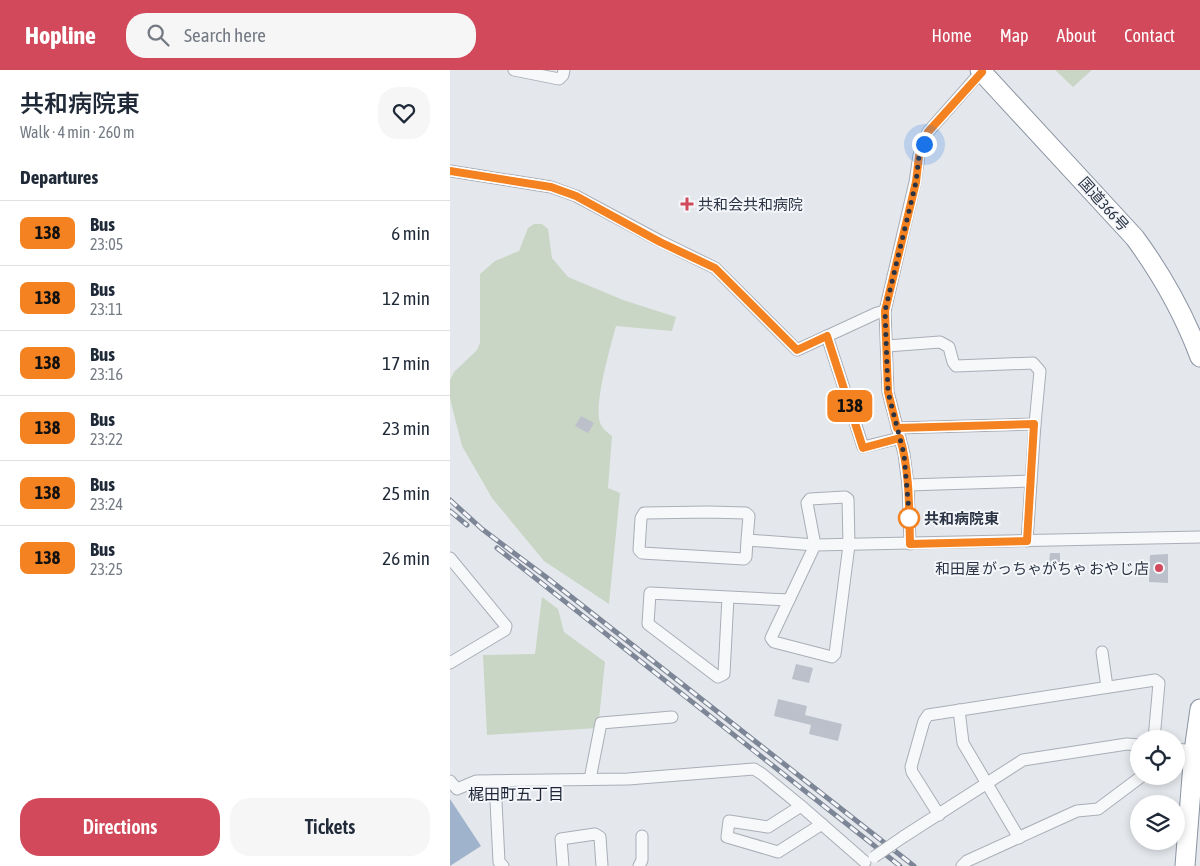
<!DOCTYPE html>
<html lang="en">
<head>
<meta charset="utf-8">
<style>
	:root { --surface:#fff; --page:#f6f6f7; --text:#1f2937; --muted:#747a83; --line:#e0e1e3; --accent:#d1495b }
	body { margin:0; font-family:"Asap Condensed","Noto Sans JP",sans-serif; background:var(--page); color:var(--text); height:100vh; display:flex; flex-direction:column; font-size:19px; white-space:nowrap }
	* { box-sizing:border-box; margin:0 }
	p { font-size:16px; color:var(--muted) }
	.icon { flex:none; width:28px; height:28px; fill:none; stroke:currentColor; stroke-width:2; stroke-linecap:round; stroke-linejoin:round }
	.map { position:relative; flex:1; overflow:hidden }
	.details { display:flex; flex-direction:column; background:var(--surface); width:450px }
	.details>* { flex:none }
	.badge { padding:0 10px; border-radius:8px; font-size:18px; line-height:32px }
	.buttons { position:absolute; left:680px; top:660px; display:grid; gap:10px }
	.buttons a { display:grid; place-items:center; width:55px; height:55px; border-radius:50%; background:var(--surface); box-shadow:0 2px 8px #0003; font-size:25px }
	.you { position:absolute; width:25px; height:25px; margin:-12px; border:4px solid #fff; border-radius:50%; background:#1a73e8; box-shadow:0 0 0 8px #1a73e833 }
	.map>.badge { position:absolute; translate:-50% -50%; box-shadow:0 0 0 2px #fff }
	h2 { padding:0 20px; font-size:19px; line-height:45px }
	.round { display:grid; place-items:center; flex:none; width:52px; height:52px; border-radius:20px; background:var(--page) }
	.headline { display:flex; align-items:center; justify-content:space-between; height:85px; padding:0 20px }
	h1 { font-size:24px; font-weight:600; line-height:38px }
	.primary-button { display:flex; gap:10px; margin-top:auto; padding:10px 20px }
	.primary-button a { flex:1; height:58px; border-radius:20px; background:var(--accent); color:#fff; font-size:20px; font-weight:600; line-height:58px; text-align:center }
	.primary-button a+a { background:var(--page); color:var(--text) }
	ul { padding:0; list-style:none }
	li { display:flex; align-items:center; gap:15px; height:65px; padding:0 20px; border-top:1px solid var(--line) }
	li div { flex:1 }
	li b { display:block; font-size:19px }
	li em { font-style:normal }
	li .badge { min-width:55px; font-weight:700; text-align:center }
	header { display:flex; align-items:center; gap:30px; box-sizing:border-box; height:70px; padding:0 25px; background:var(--accent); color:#fff }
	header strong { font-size:24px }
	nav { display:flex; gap:28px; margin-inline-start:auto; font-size:18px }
	.search { width:350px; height:45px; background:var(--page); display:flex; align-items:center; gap:12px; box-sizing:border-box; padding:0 18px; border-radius:20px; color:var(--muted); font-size:19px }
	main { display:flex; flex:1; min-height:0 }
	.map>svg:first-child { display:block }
	.green { fill:#c9d6c5 }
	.water { fill:#9fb4cc }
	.building { fill:#bbc0ca }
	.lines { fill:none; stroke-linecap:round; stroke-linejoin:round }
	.minor-casing { stroke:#a9aeb7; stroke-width:13 }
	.trunk-casing { stroke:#8b94a3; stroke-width:21 }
	.minor { stroke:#f7f8fa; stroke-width:11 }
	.trunk { stroke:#fff; stroke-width:19 }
	.rail-casing { stroke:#7d8696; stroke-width:5 }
	.rail { stroke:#f4f6f9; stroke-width:3; stroke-dasharray:9; stroke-linecap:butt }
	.minor-bridge-casing { stroke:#a9aeb7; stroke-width:13; stroke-linecap:butt }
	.minor-bridge { stroke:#f7f8fa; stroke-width:11 }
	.line-casing { stroke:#fff; stroke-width:11 }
	.line { stroke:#f58220; stroke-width:8 }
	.walk { stroke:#2b3445; stroke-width:5; stroke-dasharray:0 9 }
	.poi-dot { fill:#d1495b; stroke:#f4f6f9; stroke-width:2 }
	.stop-dot { fill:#fff; stroke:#f58220; stroke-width:2.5 }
	.labels { text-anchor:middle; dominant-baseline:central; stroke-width:4; stroke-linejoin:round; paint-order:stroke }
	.poi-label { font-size:15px; fill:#2b3445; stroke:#f4f6f9; text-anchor:start }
	.street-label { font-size:15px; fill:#2b3445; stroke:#f4f6f9 }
	.stop-label { font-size:15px; font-weight:bold; fill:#2b3445; stroke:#f4f6f9; text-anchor:start }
	.neighbourhood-label { font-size:16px; fill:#1d2536; stroke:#f4f6f9 }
</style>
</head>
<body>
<header>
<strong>Hopline</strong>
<div class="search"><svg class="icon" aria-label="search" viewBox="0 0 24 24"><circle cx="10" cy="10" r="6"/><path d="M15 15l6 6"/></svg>Search here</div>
<nav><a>Home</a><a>Map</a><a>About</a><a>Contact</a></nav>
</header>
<main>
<section class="details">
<div class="headline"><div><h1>共和病院東</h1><p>Walk · 4 min · 260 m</p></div><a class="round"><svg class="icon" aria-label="heart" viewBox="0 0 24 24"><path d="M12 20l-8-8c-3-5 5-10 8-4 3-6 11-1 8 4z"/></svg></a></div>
<h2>Departures</h2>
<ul>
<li><span class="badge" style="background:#f58220;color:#111">138</span><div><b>Bus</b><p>23:05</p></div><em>6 min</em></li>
<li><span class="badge" style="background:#f58220;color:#111">138</span><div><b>Bus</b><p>23:11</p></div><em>12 min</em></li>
<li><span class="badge" style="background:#f58220;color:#111">138</span><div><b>Bus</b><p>23:16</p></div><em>17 min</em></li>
<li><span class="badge" style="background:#f58220;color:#111">138</span><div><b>Bus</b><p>23:22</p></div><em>23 min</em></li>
<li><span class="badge" style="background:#f58220;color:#111">138</span><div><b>Bus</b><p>23:24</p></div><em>25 min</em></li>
<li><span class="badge" style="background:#f58220;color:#111">138</span><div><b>Bus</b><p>23:25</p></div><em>26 min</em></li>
</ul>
<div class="primary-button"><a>Directions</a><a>Tickets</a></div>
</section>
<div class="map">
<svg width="750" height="796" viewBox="0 0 750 796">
	<rect width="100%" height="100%" fill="#e4e7ec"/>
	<!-- green -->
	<g class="green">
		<path d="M605 0H642L623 17Z"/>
		<path d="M84 154H92L98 159 102 188 118 207 173 230 226 247 222 261 166 256C161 275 142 339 151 355 153 359 158 363 162 366L158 418 170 423 159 534 94 491 42 428 12 376 0 329V310L4 302 27 280 30 273V204L45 191 69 181 78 158Z"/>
		<path d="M92 527 108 539 114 562 155 592 148 658 37 665 33 585 85 584Z"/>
	</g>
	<!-- water -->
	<path class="water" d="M0 729 31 776 0 796Z"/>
	<!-- building -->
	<g class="building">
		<path d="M131 346 144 353 138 363 125 356Z"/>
		<path d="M600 483H610V495L599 494Z"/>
		<path d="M718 484V513L699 512 700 485Z"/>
		<path d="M346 594 363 598 359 613 342 609Z"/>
		<path d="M328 629 357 636 355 645 392 654 388 671 359 664 361 655 324 646Z"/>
	</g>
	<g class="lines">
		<defs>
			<g id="minor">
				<path d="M64 0 109 9 113 5 114 0"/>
				<path d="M0 101 101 117 126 126 210 171 265 198 347 280 427 243 435 241"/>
				<path d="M377 266 413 377 450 368"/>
				<path d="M437 276 490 272 499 277 503 292 506 296 583 293 590 301 585 354 577 471"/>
				<path d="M447 358 585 354"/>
				<path d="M458 415 581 411"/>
				<path d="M395 427 398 429 399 475 385 584 382 587 324 572 321 568 365 475 357 433 360 429Z"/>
				<path d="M297 470 299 446 296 443 258 442 194 443 191 448 189 480 192 483 294 489 296 487 297 470 365 475 750 467"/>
				<path d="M460 474 458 415 454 384 438 322 435 241 465 112 469 85 478 62 531 2"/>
				<path d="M0 488 56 556 55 560 0 593"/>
				<path d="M278 527 274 604 268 607 198 554 200 523 339 530"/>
				<path d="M652 582 657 617"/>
				<path d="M509 640 513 673 569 768"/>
				<path d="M726 679 744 681"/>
				<path d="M140 709 151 653 222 647"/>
				<path d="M0 711 7 719 26 711 178 709 304 699 312 704 351 736 415 792"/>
				<path d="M45 711 49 792 53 796"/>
				<path d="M351 736 318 757 279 751 277 767 328 782 372 754"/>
				<path d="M489 745 462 702 461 697 474 651 478 645 705 610 709 613 704 669"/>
				<path d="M453 767 573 690 677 674 689 675"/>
				<path d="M113 796 111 769 145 764 150 767 152 796"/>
				<path d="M189 796 192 790V766"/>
				<path d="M512 796 517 791 627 741 648 739 692 706"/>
			</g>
			<g id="trunk">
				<path d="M530 0 685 168C712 205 734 244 750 287"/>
				<path d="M735 796 744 681 750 639"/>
			</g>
		</defs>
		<!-- minor casing -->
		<use href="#minor" class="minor-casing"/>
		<!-- trunk casing -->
		<use href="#trunk" class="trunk-casing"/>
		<!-- minor -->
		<use href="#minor" class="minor"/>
		<!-- trunk -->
		<use href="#trunk" class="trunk"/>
		<defs>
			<g id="rail">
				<path d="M0 430 32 459 96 507 464 796"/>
				<path d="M0 441 17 455"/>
				<path d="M47 478 450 796"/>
			</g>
		</defs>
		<!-- rail casing -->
		<use href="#rail" class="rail-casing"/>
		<!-- rail -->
		<use href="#rail" class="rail"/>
		<defs>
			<path id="minor-bridge" d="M424 787 453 767"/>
		</defs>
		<!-- minor-bridge casing -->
		<use href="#minor-bridge" class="minor-bridge-casing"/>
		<!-- minor-bridge -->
		<use href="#minor-bridge" class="minor-bridge"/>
	</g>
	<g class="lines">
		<defs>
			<path id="line" d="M0 101 101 117 126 126 210 172 265 198 347 280 377 266 413 378 450 368C460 402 459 439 460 474L577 471 584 354 447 358 438 322 435 241 466 112 469 86 478 62 532 2"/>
		</defs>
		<!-- line casing -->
		<use href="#line" class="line-casing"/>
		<!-- line -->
		<use href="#line" class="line"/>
		<!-- walk -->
		<path class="walk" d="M459 448 460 454 454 384 438 322 435 241 466 112 469 86 474 74"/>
	</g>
	<!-- markers -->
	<g class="poi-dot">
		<path d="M234.5 126.5h5v5h5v5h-5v5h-5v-5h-5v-5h5z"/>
		<circle cx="709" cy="498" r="5"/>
	</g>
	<circle class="stop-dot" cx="459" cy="448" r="10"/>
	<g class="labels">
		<!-- poi labels -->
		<g class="poi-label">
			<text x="248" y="134">共和会共和病院</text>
			<text x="699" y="498" text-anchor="end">和田屋 がっちゃがちゃ おやじ店</text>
		</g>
		<!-- street labels -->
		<g class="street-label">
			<text transform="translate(654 134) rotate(48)">国道366号</text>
		</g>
		<!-- stop labels -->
		<g class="stop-label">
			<text x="474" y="448">共和病院東</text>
		</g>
		<!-- neighbourhood labels -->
		<g class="neighbourhood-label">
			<text x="66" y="724">梶田町五丁目</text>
		</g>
	</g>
</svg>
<div class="buttons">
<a><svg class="icon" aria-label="locate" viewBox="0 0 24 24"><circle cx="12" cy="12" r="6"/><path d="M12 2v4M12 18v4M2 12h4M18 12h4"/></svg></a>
<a><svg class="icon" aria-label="layers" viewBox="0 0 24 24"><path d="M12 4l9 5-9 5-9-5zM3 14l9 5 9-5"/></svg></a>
</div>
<div class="you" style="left:474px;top:74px"></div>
<b class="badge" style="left:400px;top:336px;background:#f58220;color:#111">138</b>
</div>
</main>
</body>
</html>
